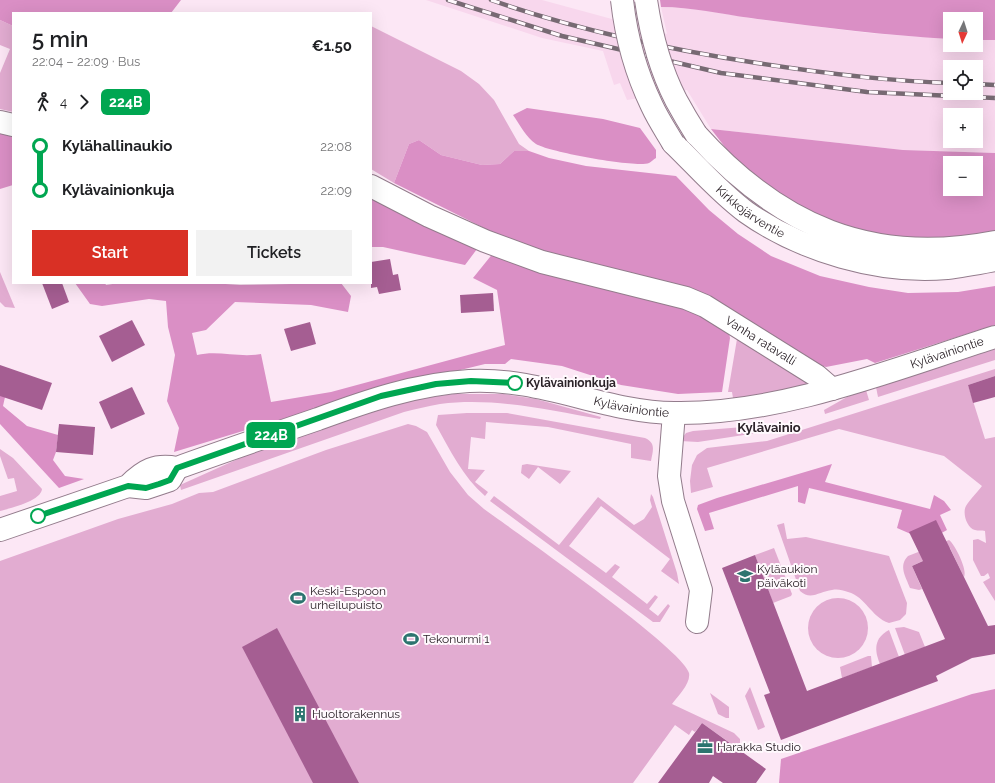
<!DOCTYPE html>
<html lang="en">
<head>
<meta charset="utf-8">
<style>
	:root { --surface:#fff; --page:#f2f2f2; --text:#202124; --muted:#757577; --accent:#d93025 }
	body { margin:0; font-family:Raleway,sans-serif; background:var(--page); color:var(--text); height:100vh; display:flex; flex-direction:column; font-size:15px; white-space:nowrap }
	* { box-sizing:border-box; margin:0 }
	p { font-size:13px; color:var(--muted) }
	.icon { flex:none; width:22px; height:22px; fill:none; stroke:currentColor; stroke-width:2; stroke-linecap:round; stroke-linejoin:round }
	.map { position:relative; flex:1; overflow:hidden }
	.side { position:absolute; left:12px; top:12px; width:360px; height:272px; display:flex; flex-direction:column; background:var(--surface); border-radius:0px; box-shadow:0 4px 16px #0002 }
	.side>* { flex:none }
	.badge { padding:0 8px; border-radius:6px; font-size:14px; line-height:26px }
	.needle { width:26px; rotate:184deg }
	.fabs { position:absolute; left:943px; top:12px; display:grid; gap:8px }
	.fabs a { display:grid; place-items:center; width:40px; height:40px; border-radius:0px; background:var(--surface); box-shadow:0 4px 16px #0002; font-size:20px }
	.map>.badge { position:absolute; translate:-50% -50%; box-shadow:0 0 0 2px #fff }
	.legs { display:flex; align-items:center; gap:6px; height:44px; padding:0 20px; font-size:13px }
	.legs p { margin-inline-start:auto }
	.headline { display:flex; align-items:center; justify-content:space-between; height:68px; padding:0 20px }
	h1 { font-size:22px; font-weight:600; line-height:30px }
	.action { display:flex; gap:8px; margin-top:auto; padding:8px 20px }
	.action a { flex:1; height:46px; border-radius:0px; background:var(--accent); color:#fff; font-size:16px; font-weight:600; line-height:46px; text-align:center }
	.action a+a { background:var(--page); color:var(--text) }
	ul { padding:0 20px; list-style:none }
	li { display:flex; align-items:center; gap:14px; height:44px; font-size:15px }
	li i { display:grid; place-items:center; width:6px; height:100%; margin:0 5px; background:currentColor }
	li i::after { content:''; width:10px; height:10px; margin:-5px; border:3px solid; border-radius:50%; background:var(--surface) }
	li p { margin-inline-start:auto }
	li:first-child i { background:linear-gradient(#0000 50%,currentColor 0) }
	li:last-child i { background:linear-gradient(currentColor 50%,#0000 0) }
	.map>svg:first-child { display:block }
	.built { fill:#f8d7ed; fill-rule:evenodd }
	.green { fill:#e2acd1 }
	.forest { fill:#da8fc5; fill-rule:evenodd }
	.building { fill:#a55e92 }
	.lines { fill:none; stroke-linecap:round; stroke-linejoin:round }
	.street-casing { stroke:#937c8c; stroke-width:24 }
	.secondary-casing { stroke:#937c8c; stroke-width:24 }
	.street { stroke:#fff; stroke-width:22 }
	.secondary { stroke:#fff; stroke-width:22 }
	.rail-casing { stroke:#776a73; stroke-width:4.5 }
	.rail { stroke:#fff9fd; stroke-width:3; stroke-dasharray:9; stroke-linecap:butt }
	.secondary-bridge-casing { stroke:#937c8c; stroke-width:24; stroke-linecap:butt }
	.secondary-bridge { stroke:#fff; stroke-width:22 }
	.line-1-casing { stroke:#fff; stroke-width:9 }
	.line-1 { stroke:#00a651; stroke-width:6 }
	.stop-1-dot { fill:#fff; stroke:#00a651; stroke-width:2 }
	.labels { text-anchor:middle; dominant-baseline:central; stroke-width:4; stroke-linejoin:round; paint-order:stroke }
	.street-label { font-size:12px; fill:#2b2228; stroke:#fff9fd }
	.stop-label { font-size:12px; font-weight:bold; fill:#2b2228; stroke:#fff9fd; text-anchor:start }
	.poi-label { font-size:12px; fill:#2b2228; stroke:#fff9fd; text-anchor:start }
	.neighbourhood-label { font-size:13px; font-weight:bold; fill:#2b2228; stroke:#fff9fd }
</style>
</head>
<body>
<div class="map">
<svg width="995" height="783" viewBox="0 0 995 783">
	<rect width="100%" height="100%" fill="#fce7f5"/>
	<!-- built -->
	<path class="built" d="M426 0H542L667 34 661 7 699 9 749 18 868 33 950 39V45H976V40H995V153L903 150 711 129 687 90 627 100 620 83 614 85 603 51 542 38ZM950 67H976V93H950ZM950 115H976V141H950Z"/>
	<!-- green -->
	<g class="green">
		<path d="M0 20 13 26V112L0 109V73L10 49 0 45Z"/>
		<path d="M371 26 461 71 479 84 494 100 519 144 529 151H514L500 164 482 165 441 155 419 140 409 144 394 183 371 169Z"/>
		<path d="M0 272 15 308 5 307 0 302Z"/>
		<path d="M737 339 806 381V384L803 387 769 394 733 398 732 392H728Z"/>
		<path d="M995 349V360L878 397 876 387Z"/>
		<path d="M995 369V376L968 385 985 439 995 437V601L983 582 990 578 988 573 984 576H981L973 560V540L978 539 986 543 985 531C982 530 978 531 975 530 967 528 962 513 966 506 970 499 977 493 982 486L944 456 839 429 707 468 713 487 691 493 690 481 692 465 697 455 707 448 767 441Z"/>
		<path d="M866 390 869 400 825 414 824 410 847 397Z"/>
		<path d="M454 394H504L536 399 601 417 600 419C548 410 494 397 440 404 428 406 416 409 404 412L181 490 180 485 249 454 342 421 415 399Z"/>
		<path d="M467 413H507L645 438C656 443 653 450 651 461L631 458V444L548 427 486 422 485 439 471 437 468 469 485 470 475 482 488 492 485 496C463 477 450 450 436 425L438 415Z"/>
		<path d="M408 424 416 426 427 432 450 472 468 495 484 509C513 530 685 650 689 673 691 683 678 696 672 704L734 733 740 739V750L702 723 695 732 692 730 689 735 675 725 633 783H0V561L118 519 172 504 199 493 213 492 326 450Z"/>
		<path d="M756 426 757 433 698 442 680 441 686 433 693 431Z"/>
		<path d="M0 449 13 458 42 489C41 501 11 508 0 511V496L17 491 14 478 8 479 0 456Z"/>
		<path d="M527 464 571 471 560 484 538 467 529 479 521 473 522 465Z"/>
		<path d="M651 494 653 497 677 573 679 584 661 571 670 559 601 506 569 546 606 573 615 564 620 567 612 577 647 604 655 595 658 597 649 609 658 616 668 604 670 606 660 622H653L490 501 494 496 559 545 598 497 634 525 644 519 652 507 650 500Z"/>
		<path d="M784 523 787 539 806 537 889 556 907 603 906 614 900 620 889 623C871 617 866 597 848 592 842 590 838 589 832 590 820 591 811 601 800 591L777 525Z"/>
		<path d="M949 540C955 544 968 571 964 577L950 548 912 566 922 589 919 590 910 588C906 577 898 566 908 556Z"/>
		<path d="M774 548 792 594 791 596 773 603 755 555Z"/>
		<circle cx="838" cy="628" r="30"/>
		<path d="M904 627 919 632 925 647 905 655 895 628Z"/>
		<path d="M889 630 899 657 880 664C874 650 874 638 889 630Z"/>
		<path d="M868 656H871L872 667 842 678 840 667Z"/>
		<path d="M750 687 765 727 758 730 745 696Z"/>
		<path d="M710 693 729 707V718H726L718 714Z"/>
	</g>
	<!-- forest -->
	<g class="forest">
		<path d="M0 0H181L171 13H13V26L0 20Z"/>
		<path d="M660 0H995V40H976V19H950V39C883 35 817 27 751 18 720 14 692 7 661 7Z"/>
		<path d="M527 108 603 119 640 128 656 150V158C654 159 651 162 649 163 636 168 549 152 536 144 526 137 520 125 513 115Z"/>
		<path d="M711 129 903 150 995 153V231L951 240 894 241 809 214 755 179 728 151ZM950 163H976V189H950Z"/>
		<path d="M0 133 13 137V185L0 189Z"/>
		<path d="M419 140 441 155 482 165 500 164 514 151H529L549 158 586 166 676 176 709 210 738 234 771 256 820 276 869 287 908 293 958 292 995 286V325L875 363 867 359 826 367 801 358 706 297 512 242 394 183 409 144Z"/>
		<path d="M371 195 477 249 465 265 383 247H371Z"/>
		<path d="M494 252 695 310 729 333 730 338 722 392 678 394 621 385 562 366 511 359 505 364H485L378 390 174 452 179 428 167 401 175 355 168 327 166 301 149 299 102 306 90 304 75 283H105L106 285 119 283H211L240 285 341 283 351 296 348 312 311 305 235 302 206 330 192 333 197 355C218 350 239 358 261 354L271 402 331 392 505 345 497 290 473 278Z"/>
		<path d="M0 378 5 397 3 406 27 426 58 435 56 452 53 460 65 476 84 479 59 488 0 424Z"/>
		<path d="M832 464 825 482 930 509 934 495 944 501 951 510 940 515 947 530 927 541 897 528 902 510 809 488 805 504 798 502V486L709 513 714 529 705 531 697 509 698 505 717 498Z"/>
		<path d="M995 689V783H779L781 759 972 694Z"/>
	</g>
	<!-- building -->
	<g class="building">
		<path d="M390 259 393 275 398 274 401 290 379 294 377 287 371 288V262Z"/>
		<path d="M42 283H62L69 302 52 309Z"/>
		<path d="M493 293 494 311 461 313 460 295Z"/>
		<path d="M132 320 145 345 112 362 99 336Z"/>
		<path d="M310 322 316 344 291 351 284 329Z"/>
		<path d="M0 365 52 383 42 410 0 396Z"/>
		<path d="M995 376V397L973 403 968 385Z"/>
		<path d="M132 387 145 414 111 429 99 402Z"/>
		<path d="M59 424 95 427 93 455 56 452Z"/>
		<path d="M936 520 988 626 995 625V654L972 658 936 676 938 681 781 740 764 695 770 693 722 568 755 555 807 691 945 639 912 566 923 561 909 532Z"/>
		<path d="M277 628 359 783H313L242 647Z"/>
		<path d="M702 723 766 769 756 783H723L713 776 709 783H658Z"/>
	</g>
	<g class="lines">
		<defs>
			<g id="street">
				<path d="M0 122 13 125"/>
				<path id="s1" d="M371 186 429 216 485 241 542 262 686 298 705 306 817 376 832 389"/>
				<path d="M674 413 669 476 673 501 701 590 697 622"/>
				<path d="M128 486 146 488 170 480 177 468"/>
				<path id="s2" d="M0 530 128 486C144 470 155 464 177 468 224 451 271 435 318 419 367 401 416 384 469 381 540 377 604 412 674 413 781 415 894 369 995 337"/>
			</g>
			<g id="secondary">
				<path d="M696 134C779 226 871 266 995 242"/>
				<path id="s3" d="M673 143C697 166 719 192 746 212 801 251 880 274 947 268 963 266 979 263 995 260"/>
			</g>
		</defs>
		<!-- street casing -->
		<use href="#street" class="street-casing"/>
		<!-- secondary casing -->
		<use href="#secondary" class="secondary-casing"/>
		<!-- street -->
		<use href="#street" class="street"/>
		<!-- secondary -->
		<use href="#secondary" class="secondary"/>
		<defs>
			<g id="rail">
				<path d="M448 0 562 36 721 73 867 92 995 98"/>
				<path d="M491 0C577 30 667 49 757 63 821 73 885 81 950 83"/>
				<path d="M976 84 995 85"/>
			</g>
		</defs>
		<!-- rail casing -->
		<use href="#rail" class="rail-casing"/>
		<!-- rail -->
		<use href="#rail" class="rail"/>
		<defs>
			<g id="secondary-bridge">
				<path d="M622 0C626 36 636 73 652 106 658 119 666 131 673 143"/>
				<path d="M646 0C651 34 660 69 676 100 682 111 689 123 696 134"/>
			</g>
		</defs>
		<!-- secondary-bridge casing -->
		<use href="#secondary-bridge" class="secondary-bridge-casing"/>
		<!-- secondary-bridge -->
		<use href="#secondary-bridge" class="secondary-bridge"/>
	</g>
	<g class="lines">
		<defs>
			<path id="line-1" d="M38 516 128 486 146 488 159 484 170 480 177 468 381 396 436 384 471 381 515 383"/>
		</defs>
		<!-- line-1 casing -->
		<use href="#line-1" class="line-1-casing"/>
		<!-- line-1 -->
		<use href="#line-1" class="line-1"/>
	</g>
	<!-- icons -->
	<defs>
		<symbol id="school-bare" viewBox="-9 -9 18 18"><path d="M0-5L7-2L0 1L-7-2ZM-4 1L0 2.5L4 1V4Q0 6-4 4Z" fill="#2c746f" stroke="#fff9fd" stroke-width="2.5" paint-order="stroke"/></symbol>
		<symbol id="stadium-bare" viewBox="-9 -9 18 18"><path d="M0-5a6.5 5 0 1 0 0 10a6.5 5 0 1 0 0-10ZM-3.5-1.8h7v3.6h-7Z" fill="#2c746f" stroke="#fff9fd" stroke-width="2.5" paint-order="stroke"/></symbol>
		<symbol id="building-bare" viewBox="-9 -9 18 18"><path d="M-4-6H4V6H1V3H-1V6H-4ZM-2.5-4.3h1.7v1.8h-1.7ZM.8-4.3h1.7v1.8H.8ZM-2.5-1h1.7V.8h-1.7ZM.8-1h1.7V.8H.8Z" fill="#2c746f" stroke="#fff9fd" stroke-width="2.5" paint-order="stroke"/></symbol>
		<symbol id="office-bare" viewBox="-9 -9 18 18"><path d="M-6-3h4V-5.5h4V-3h4V5H-6ZM-1-4.5V-3h2v-1.5ZM-6 0V1H6V0Z" fill="#2c746f" stroke="#fff9fd" stroke-width="2.5" paint-order="stroke"/></symbol>
	</defs>
	<g fill-rule="evenodd">
		<use href="#school-bare" x="734" y="565" width="22" height="22"/>
		<use href="#stadium-bare" x="287" y="587" width="22" height="22"/>
		<use href="#stadium-bare" x="400" y="628" width="22" height="22"/>
		<use href="#building-bare" x="289" y="703" width="22" height="22"/>
		<use href="#office-bare" x="694" y="736" width="22" height="22"/>
	</g>
	<!-- markers -->
	<g class="stop-1-dot">
		<circle cx="515" cy="383" r="7"/>
		<circle cx="38" cy="516" r="7"/>
	</g>
	<g class="labels">
		<!-- street labels -->
		<g class="street-label">
			<text stroke="none"><textPath href="#s3" startOffset="104">Kirkkojärventie</textPath></text>
			<text stroke="none"><textPath href="#s1" startOffset="422">Vanha ratavalli</textPath></text>
			<text stroke="none"><textPath href="#s2" startOffset="985">Kylävainiontie</textPath></text>
			<text stroke="none"><textPath href="#s2" startOffset="661">Kylävainiontie</textPath></text>
		</g>
		<!-- stop labels -->
		<g class="stop-label">
			<text x="526" y="383">Kylävainionkuja</text>
		</g>
		<!-- poi labels -->
		<g class="poi-label">
			<text x="757" y="569">Kyläaukion<tspan x="757" dy="14">päiväkoti</tspan></text>
			<text x="310" y="591">Keski-Espoon<tspan x="310" dy="14">urheilupuisto</tspan></text>
			<text x="423" y="639">Tekonurmi 1</text>
			<text x="312" y="714">Huoltorakennus</text>
			<text x="717" y="747">Harakka Studio</text>
		</g>
		<!-- neighbourhood labels -->
		<g class="neighbourhood-label">
			<text x="769" y="427">Kylävainio</text>
		</g>
	</g>
</svg>
<div class="fabs">
<a><svg class="needle" viewBox="-14 -14 28 28"><path d="M0-13l5 13h-10z" fill="#e53935"/><path d="M0 13l5-13h-10z" fill="#757577"/></svg></a>
<a><svg class="icon" aria-label="locate" viewBox="0 0 24 24"><circle cx="12" cy="12" r="6"/><path d="M12 2v4M12 18v4M2 12h4M18 12h4"/></svg></a>
<a>+</a>
<a>−</a>
</div>
<b class="badge" style="left:271px;top:435px;background:#00a651;color:#fff">224B</b>
<section class="side">
<div class="headline"><div><h1>5 min</h1><p>22:04 – 22:09 · Bus</p></div><b>€1.50</b></div>
<div class="legs"><svg class="icon" aria-label="walk" viewBox="0 0 24 24"><circle cx="13" cy="4" r="2"/><path d="M13 8l-2 6 4 7M11 14l-3 7M7 12l3-4h3l4 4"/></svg>4<svg class="icon" aria-label="forward" viewBox="0 0 24 24"><path d="M9 5l7 7-7 7"/></svg><b class="badge" style="background:#00a651;color:#fff">224B</b></div>
<ul>
<li><i style="color:#00a651"></i><b>Kylähallinaukio</b><p>22:08</p></li>
<li><i style="color:#00a651"></i><b>Kylävainionkuja</b><p>22:09</p></li>
</ul>
<div class="action"><a>Start</a><a>Tickets</a></div>
</section>
</div>
</body>
</html>
